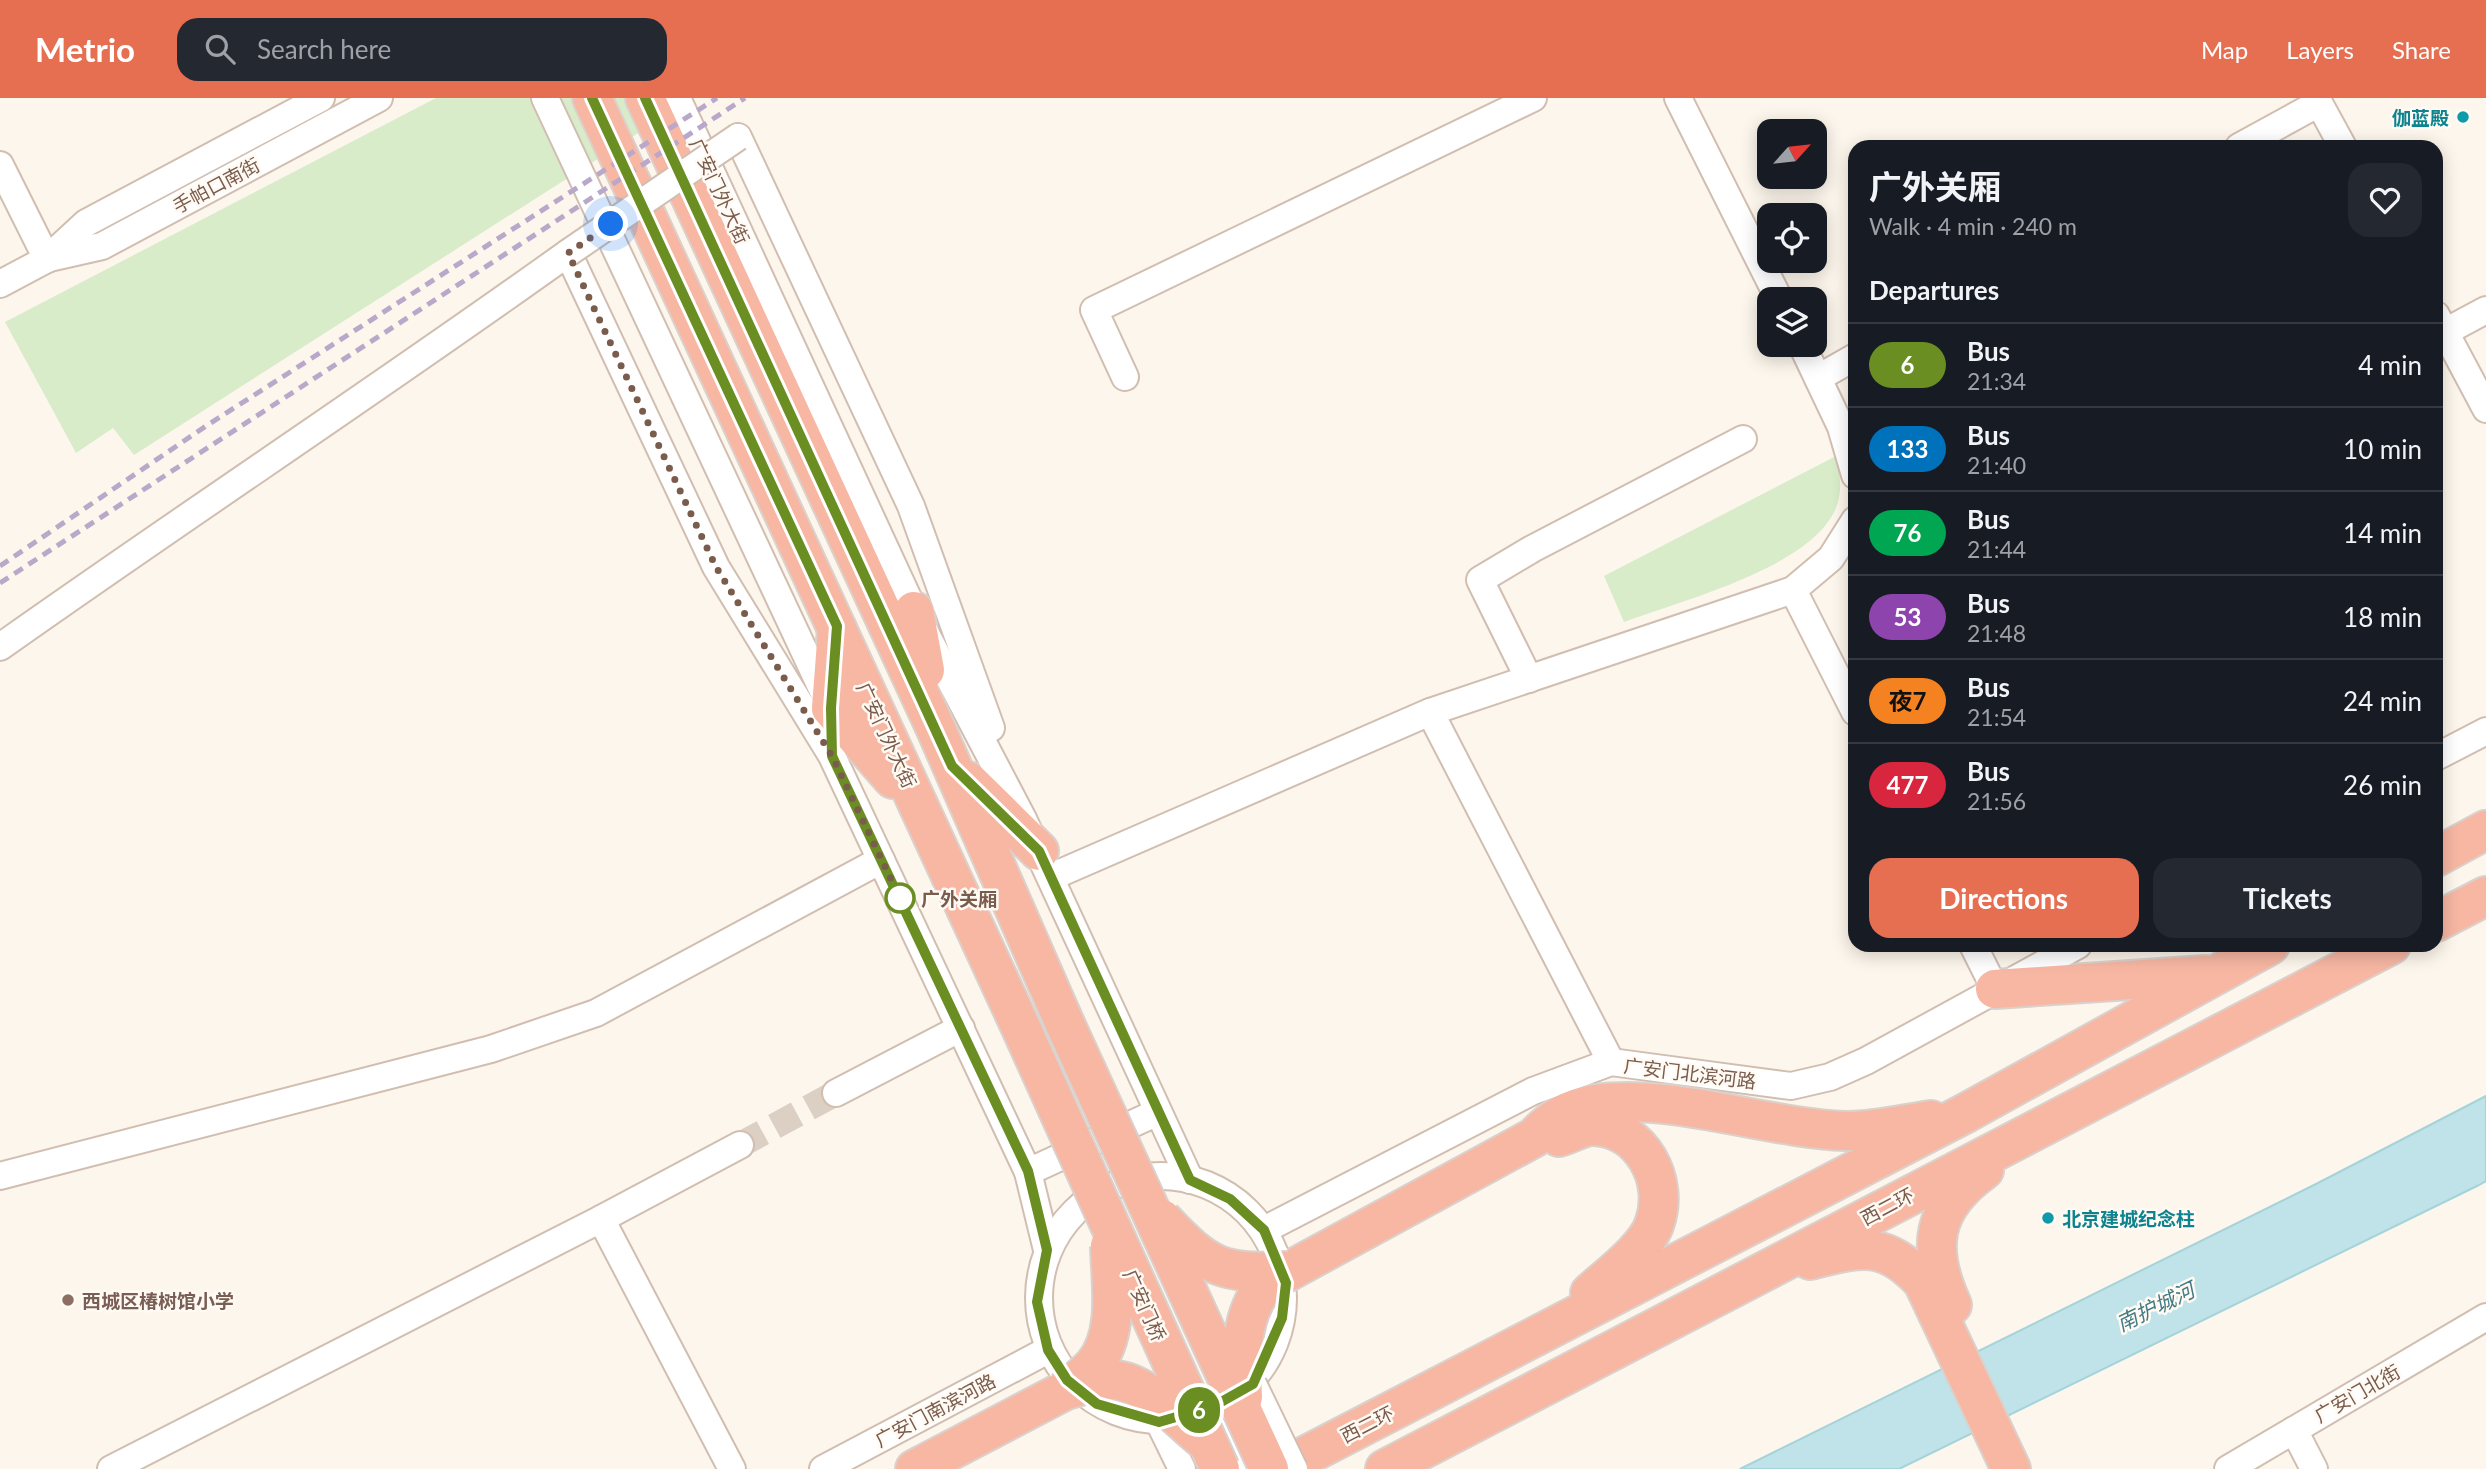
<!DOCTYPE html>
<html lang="en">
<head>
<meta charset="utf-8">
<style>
	:root { --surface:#171b24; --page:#242831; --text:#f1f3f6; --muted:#9ea1a6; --line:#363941; --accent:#e76f51 }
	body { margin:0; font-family:Lato,"Noto Sans SC",sans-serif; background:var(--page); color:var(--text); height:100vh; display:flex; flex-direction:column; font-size:26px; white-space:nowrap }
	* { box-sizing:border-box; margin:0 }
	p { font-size:23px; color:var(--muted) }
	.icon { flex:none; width:38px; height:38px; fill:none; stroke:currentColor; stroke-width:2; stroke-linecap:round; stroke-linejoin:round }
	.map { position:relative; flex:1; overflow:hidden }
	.sheet { position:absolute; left:1848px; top:42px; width:595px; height:812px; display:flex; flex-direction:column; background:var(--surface); border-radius:21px; box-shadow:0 4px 18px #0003 }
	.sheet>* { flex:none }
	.badge { padding:0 14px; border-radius:23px; font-size:24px; line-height:46px }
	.needle { width:46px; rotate:63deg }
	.controls { position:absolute; left:1757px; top:21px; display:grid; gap:14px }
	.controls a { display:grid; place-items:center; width:70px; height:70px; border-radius:14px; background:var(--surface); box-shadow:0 4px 18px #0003; font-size:35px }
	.you { position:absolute; width:35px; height:35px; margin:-18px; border:5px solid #fff; border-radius:50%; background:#1a73e8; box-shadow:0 0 0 10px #1a73e833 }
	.map>.badge { position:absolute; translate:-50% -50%; box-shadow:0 0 0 4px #fff }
	h2 { padding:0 21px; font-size:26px; line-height:63px }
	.round { display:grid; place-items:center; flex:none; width:74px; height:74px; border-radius:21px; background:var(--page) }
	.summary { display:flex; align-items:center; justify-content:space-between; height:119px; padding:0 21px }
	h1 { font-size:33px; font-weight:700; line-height:52px }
	.button { display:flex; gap:14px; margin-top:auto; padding:14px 21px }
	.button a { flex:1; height:80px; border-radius:21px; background:var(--accent); color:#fff; font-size:28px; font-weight:700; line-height:80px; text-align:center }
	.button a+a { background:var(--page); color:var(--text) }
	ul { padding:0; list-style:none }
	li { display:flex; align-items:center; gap:21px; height:84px; padding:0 21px; border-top:2px solid var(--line) }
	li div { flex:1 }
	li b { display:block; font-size:26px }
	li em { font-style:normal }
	li .badge { min-width:77px; font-weight:700; text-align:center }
	header { display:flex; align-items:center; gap:42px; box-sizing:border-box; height:98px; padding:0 35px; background:var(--accent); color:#fff }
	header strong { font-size:33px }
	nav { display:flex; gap:38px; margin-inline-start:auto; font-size:24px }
	.search { width:490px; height:63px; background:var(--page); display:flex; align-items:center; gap:18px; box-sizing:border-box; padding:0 24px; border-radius:21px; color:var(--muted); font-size:26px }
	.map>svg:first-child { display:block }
	.green { fill:#d8ecc9 }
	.water { fill:#bfe3e8; stroke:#a5d3da; stroke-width:2 }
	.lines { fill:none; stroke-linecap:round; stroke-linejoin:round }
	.minor-tunnel { stroke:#dcd0c4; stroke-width:26; stroke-dasharray:26 13; stroke-linecap:butt }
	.minor-casing { stroke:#d1beb0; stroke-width:30 }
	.highway-casing { stroke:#dad1cd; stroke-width:42 }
	.minor { stroke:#fff; stroke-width:26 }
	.highway { stroke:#f7b7a3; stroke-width:38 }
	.rail { stroke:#b9a8c9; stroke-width:5; stroke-dasharray:10 7; stroke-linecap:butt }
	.minor-bridge-casing { stroke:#d1beb0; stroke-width:30; stroke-linecap:butt }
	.highway-bridge-casing { stroke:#dad1cd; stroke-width:42; stroke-linecap:butt }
	.minor-bridge { stroke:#fff; stroke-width:26 }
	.highway-bridge { stroke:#f7b7a3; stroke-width:38 }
	.line-casing { stroke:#fff; stroke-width:16 }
	.line { stroke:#6b8e23; stroke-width:10 }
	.walk { stroke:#7a5c4d; stroke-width:7; stroke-dasharray:0 12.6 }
	.culture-dot { fill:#0f9aa8; stroke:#fffaf3; stroke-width:2.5 }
	.stop-dot { fill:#fff; stroke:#6b8e23; stroke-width:3.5 }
	.education-dot { fill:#8d6e63; stroke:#fffaf3; stroke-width:2.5 }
	.labels { text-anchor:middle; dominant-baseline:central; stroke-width:5; stroke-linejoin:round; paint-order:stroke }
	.culture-label { font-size:19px; font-weight:bold; fill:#0d838f; stroke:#fffaf3; text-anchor:end }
	.street-label { font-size:19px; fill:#7a5c4d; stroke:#fffaf3 }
	.stop-label { font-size:19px; font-weight:bold; fill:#7a5c4d; stroke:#fffaf3; text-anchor:start }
	.education-label { font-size:19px; font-weight:bold; fill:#785e54; stroke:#fffaf3; text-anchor:start }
	.water-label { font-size:21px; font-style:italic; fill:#437c86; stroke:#fffaf3 }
</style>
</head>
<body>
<header>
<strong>Metrio</strong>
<div class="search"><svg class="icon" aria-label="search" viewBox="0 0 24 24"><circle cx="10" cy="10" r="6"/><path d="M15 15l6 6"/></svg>Search here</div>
<nav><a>Map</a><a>Layers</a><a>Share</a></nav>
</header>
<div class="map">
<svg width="2486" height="1371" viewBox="0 0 2486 1371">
	<rect width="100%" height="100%" fill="#fdf6ec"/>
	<!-- green -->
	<g class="green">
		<path d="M436 0H693L134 357 113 330 76 355 5 224Z"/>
		<path d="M1836 358C1840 376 1843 392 1836 410 1811 470 1682 502 1624 524L1604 478Z"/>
	</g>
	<!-- water -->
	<path class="water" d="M2486 998V1083L2477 1088 1899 1371H1740L2316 1086Z"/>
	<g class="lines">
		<!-- minor-tunnel -->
		<path class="minor-tunnel" d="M740 1047 836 995"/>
		<defs>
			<g id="minor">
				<path d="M545 0 830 608"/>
				<path d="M677 0 914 513 1023 721 1190 1082"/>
				<path d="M1678 0 1779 201"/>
				<path d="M738 39 911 408 991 630"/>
				<path d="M2239 49 2319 5 2343 49"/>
				<path d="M0 67 47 161"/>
				<path d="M49 160 102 148 379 0"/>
				<path d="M0 186 47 161 86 125 321 0"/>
				<path d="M2436 217 2486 311"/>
				<path d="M2445 234 2486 212"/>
				<path d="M1802 247 1841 329 1855 377"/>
				<path d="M1125 279 1094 212 1533 0"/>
				<path d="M1818 280 1855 259"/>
				<path d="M1855 422 1831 460 1793 492 1855 614"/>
				<path d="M0 549C188 416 381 289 568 155L716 469 832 658 1028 1074 1047 1152"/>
				<path d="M1529 581 1480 482 1532 451 1743 341"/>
				<path d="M1430 614 1611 964"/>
				<path d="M2436 659 2486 633"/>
				<path d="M1051 779 1430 614 1793 492"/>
				<path d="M1973 847 1995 891"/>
				<path d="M836 995 961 930"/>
				<path d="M1028 1074 1158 1014"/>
				<path d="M0 1078 491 951 596 915 881 762"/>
				<circle cx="1161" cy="1200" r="122"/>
				<path d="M601 1121 740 1047"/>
				<path d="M1264 1132 1533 993 1611 964 1791 988 1830 979 1866 963 2078 847"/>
				<path d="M1214 1308 1244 1371"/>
				<path d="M1159 1324 1182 1371"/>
				<path d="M2294 1332 2314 1371"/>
				<path d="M111 1371 601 1121 732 1371"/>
				<path d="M823 1371 1048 1252"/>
				<path d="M2228 1371 2486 1219"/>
			</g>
			<g id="highway">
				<path d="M592 0 1022 932"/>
				<path d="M645 0 935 629 1065 926"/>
				<path d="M914 513 925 572"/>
				<path d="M837 531 831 610 893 681"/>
				<path d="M968 683 1039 753"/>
				<path d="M2436 759 2486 732"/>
				<path d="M2436 824 2486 798"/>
				<path d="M1995 891 2205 877"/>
				<path d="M1559 1039C1569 1036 1585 1027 1595 1028 1642 1031 1669 1082 1655 1124 1648 1149 1610 1177 1590 1195"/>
				<path d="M1810 1162C1862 1149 1884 1142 1923 1184L2011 1371"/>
				<path d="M1289 1173 1535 1039C1550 1021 1572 1009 1595 1006 1673 995 1766 1030 1845 1033 1873 1034 1903 1026 1931 1022"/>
				<path d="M1952 1207C1926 1150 1931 1110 1984 1072"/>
				<path d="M915 1371 1064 1293"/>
				<path d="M1280 1371 1964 1016 2270 847"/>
				<path d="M1385 1371 2391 847"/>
			</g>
		</defs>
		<!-- minor casing -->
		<use href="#minor" class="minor-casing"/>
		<!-- highway casing -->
		<use href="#highway" class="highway-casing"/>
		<!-- minor -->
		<use href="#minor" class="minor"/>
		<!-- highway -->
		<use href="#highway" class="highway"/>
		<!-- rail -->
		<g class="rail">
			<path d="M0 468 206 328 717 0"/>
			<path d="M0 485 745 0"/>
		</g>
		<defs>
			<g id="minor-bridge">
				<path d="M568 155 738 39"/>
				<path d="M1253 1286 1294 1371"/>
			</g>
			<g id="highway-bridge">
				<path d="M1065 926 1269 1371"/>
				<path d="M1022 932 1220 1371"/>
				<path d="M1162 1121C1209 1171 1221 1176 1289 1173"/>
				<path d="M1066 1292C1082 1288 1099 1281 1115 1282 1147 1285 1179 1322 1203 1341"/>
				<path d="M1064 1293C1074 1285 1085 1277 1094 1267 1120 1236 1111 1186 1110 1148"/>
				<path d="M1243 1299C1241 1262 1239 1218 1265 1187 1270 1181 1282 1177 1289 1173"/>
			</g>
		</defs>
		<!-- minor-bridge casing -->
		<use href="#minor-bridge" class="minor-bridge-casing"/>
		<!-- highway-bridge casing -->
		<use href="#highway-bridge" class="highway-bridge-casing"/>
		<!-- minor-bridge -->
		<use href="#minor-bridge" class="minor-bridge"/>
		<!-- highway-bridge -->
		<use href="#highway-bridge" class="highway-bridge"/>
	</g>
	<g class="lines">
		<defs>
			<path id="line" d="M592 0 837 528 831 610 832 658 1028 1073 1047 1152 1037 1204 1048 1252 1067 1282 1097 1306 1159 1324 1214 1308 1253 1286 1282 1220 1286 1185 1264 1132 1230 1101 1190 1082 1039 753 952 668 645 0"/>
		</defs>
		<!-- line casing -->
		<use href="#line" class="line-casing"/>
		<!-- line -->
		<use href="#line" class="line"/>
		<!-- walk -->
		<path class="walk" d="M611 126 568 155 716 469 832 658 900 800"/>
	</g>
	<!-- markers -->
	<g class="culture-dot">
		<circle cx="2463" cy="19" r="7"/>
		<circle cx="2048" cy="1120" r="7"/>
	</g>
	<circle class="stop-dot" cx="900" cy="800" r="14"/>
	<circle class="education-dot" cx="68" cy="1202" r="7"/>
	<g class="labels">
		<!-- culture labels -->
		<g class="culture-label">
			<text x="2449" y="19">伽蓝殿</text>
			<text x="2062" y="1120" text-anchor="start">北京建城纪念柱</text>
		</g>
		<!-- street labels -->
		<g class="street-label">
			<text transform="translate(216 87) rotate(-28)">手帕口南街</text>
			<text transform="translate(720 93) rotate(65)">广安门外大街</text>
			<text transform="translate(887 637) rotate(65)">广安门外大街</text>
			<text transform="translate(1690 975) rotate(7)">广安门北滨河路</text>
			<text transform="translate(1887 1108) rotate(-28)">西二环</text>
			<text transform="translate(1145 1207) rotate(66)">广安门桥</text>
			<text transform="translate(2357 1295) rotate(-30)">广安门北街</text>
			<text transform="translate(935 1312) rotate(-28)">广安门南滨河路</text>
			<text transform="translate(1367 1326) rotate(-27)">西二环</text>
		</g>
		<!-- stop labels -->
		<g class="stop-label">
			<text x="921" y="800">广外关厢</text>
		</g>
		<!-- education labels -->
		<g class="education-label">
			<text x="82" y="1202">西城区椿树馆小学</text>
		</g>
		<!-- water labels -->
		<g class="water-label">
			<text transform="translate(2155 1208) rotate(-26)">南护城河</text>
		</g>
	</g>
</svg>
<div class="controls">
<a><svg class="needle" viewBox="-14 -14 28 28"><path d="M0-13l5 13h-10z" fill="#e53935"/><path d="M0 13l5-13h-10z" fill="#9ea1a6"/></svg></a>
<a><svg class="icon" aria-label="locate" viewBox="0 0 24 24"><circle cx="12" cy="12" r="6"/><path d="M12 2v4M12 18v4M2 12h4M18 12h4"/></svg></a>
<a><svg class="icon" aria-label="layers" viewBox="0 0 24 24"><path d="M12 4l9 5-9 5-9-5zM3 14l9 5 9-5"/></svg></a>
</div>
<div class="you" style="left:611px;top:126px"></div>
<b class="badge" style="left:1199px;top:1312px;background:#6b8e23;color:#fff">6</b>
<section class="sheet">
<div class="summary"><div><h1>广外关厢</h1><p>Walk · 4 min · 240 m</p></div><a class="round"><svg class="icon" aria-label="heart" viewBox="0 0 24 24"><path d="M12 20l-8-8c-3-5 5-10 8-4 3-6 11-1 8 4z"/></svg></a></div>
<h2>Departures</h2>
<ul>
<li><span class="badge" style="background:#6b8e23;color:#fff">6</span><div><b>Bus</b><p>21:34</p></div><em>4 min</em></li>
<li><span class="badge" style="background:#0072bc;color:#fff">133</span><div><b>Bus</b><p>21:40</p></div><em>10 min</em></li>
<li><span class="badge" style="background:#00a651;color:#fff">76</span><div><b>Bus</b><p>21:44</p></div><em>14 min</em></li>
<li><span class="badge" style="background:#8e44ad;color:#fff">53</span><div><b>Bus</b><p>21:48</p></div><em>18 min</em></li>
<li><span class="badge" style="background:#f58220;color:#111">夜7</span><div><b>Bus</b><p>21:54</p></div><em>24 min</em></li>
<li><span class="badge" style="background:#d7263d;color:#fff">477</span><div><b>Bus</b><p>21:56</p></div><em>26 min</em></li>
</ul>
<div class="button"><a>Directions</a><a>Tickets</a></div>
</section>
</div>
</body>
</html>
